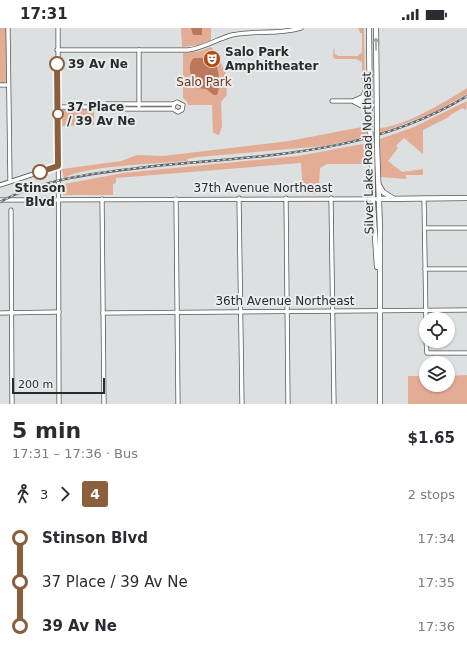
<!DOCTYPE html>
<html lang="en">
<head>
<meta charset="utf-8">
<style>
	:root { --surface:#fff; --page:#f2f2f3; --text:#2b2b33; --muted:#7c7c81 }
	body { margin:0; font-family:"DejaVu Sans",sans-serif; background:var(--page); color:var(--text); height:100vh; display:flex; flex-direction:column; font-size:15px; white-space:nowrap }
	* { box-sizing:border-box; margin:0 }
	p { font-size:13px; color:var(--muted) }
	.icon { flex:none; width:22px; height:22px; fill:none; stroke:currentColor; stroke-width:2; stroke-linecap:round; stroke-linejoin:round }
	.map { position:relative; height:376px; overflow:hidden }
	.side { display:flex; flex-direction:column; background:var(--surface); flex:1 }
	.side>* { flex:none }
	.badge { padding:0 8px; border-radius:3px; font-size:14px; line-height:26px }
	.buttons { position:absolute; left:419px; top:284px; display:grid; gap:8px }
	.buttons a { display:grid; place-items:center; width:36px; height:36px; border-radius:50%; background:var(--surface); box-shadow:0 1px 3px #0004; font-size:20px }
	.scale { position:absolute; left:12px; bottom:10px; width:93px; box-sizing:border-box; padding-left:4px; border:2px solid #2a2c2c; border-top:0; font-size:11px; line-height:14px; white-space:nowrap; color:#2a2c2c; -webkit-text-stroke:3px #e9eded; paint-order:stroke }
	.map>.badge { position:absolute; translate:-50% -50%; box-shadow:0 0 0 2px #fff }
	.legs { display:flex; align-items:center; gap:6px; height:44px; padding:0 12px; font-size:13px }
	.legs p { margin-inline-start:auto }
	.headline { display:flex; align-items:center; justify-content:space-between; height:68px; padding:0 12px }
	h1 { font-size:22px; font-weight:600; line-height:30px }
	ul { padding:0 12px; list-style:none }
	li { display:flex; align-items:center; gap:14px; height:44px; font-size:15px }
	li i { display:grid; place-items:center; width:6px; height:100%; margin:0 5px; background:currentColor }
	li i::after { content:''; width:10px; height:10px; margin:-5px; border:3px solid; border-radius:50%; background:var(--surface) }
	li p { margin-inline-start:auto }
	li:first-child i { background:linear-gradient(#0000 50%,currentColor 0) }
	li:last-child i { background:linear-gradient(currentColor 50%,#0000 0) }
	.status { display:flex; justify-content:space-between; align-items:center; height:28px; padding:0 20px; background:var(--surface); direction:ltr }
	.status svg { height:11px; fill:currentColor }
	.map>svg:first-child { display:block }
	.green { fill:#e3ac95 }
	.water { fill:#bd785b }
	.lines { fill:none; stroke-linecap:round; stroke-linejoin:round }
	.minor-casing { stroke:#545757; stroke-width:5 }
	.major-casing { stroke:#545757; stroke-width:6 }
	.minor { stroke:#fff; stroke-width:3.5 }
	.major { stroke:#fff; stroke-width:4.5 }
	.rail-casing { stroke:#626464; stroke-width:2.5 }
	.rail { stroke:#e9eded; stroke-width:1; stroke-dasharray:3; stroke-linecap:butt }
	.major-bridge-casing { stroke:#545757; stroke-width:6; stroke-linecap:butt }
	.major-bridge { stroke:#fff; stroke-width:4.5 }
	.oneway { stroke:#9fa0a0 }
	.line-1-casing { stroke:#fff; stroke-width:9 }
	.line-1 { stroke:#8b5e3c; stroke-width:6 }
	.stop-1-dot { fill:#fff; stroke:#8b5e3c; stroke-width:2 }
	.labels { text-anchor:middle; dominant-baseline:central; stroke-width:4; stroke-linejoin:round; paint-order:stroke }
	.poi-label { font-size:12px; font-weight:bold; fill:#2a2c2c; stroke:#e9eded; text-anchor:start }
	.stop-label { font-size:12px; font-weight:bold; fill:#2a2c2c; stroke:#e9eded; text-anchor:start }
	.park-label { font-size:12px; fill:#753415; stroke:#e9eded }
	.street-label { font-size:12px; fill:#2a2c2c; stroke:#e9eded }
</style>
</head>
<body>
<div class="status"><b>17:31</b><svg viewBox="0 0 49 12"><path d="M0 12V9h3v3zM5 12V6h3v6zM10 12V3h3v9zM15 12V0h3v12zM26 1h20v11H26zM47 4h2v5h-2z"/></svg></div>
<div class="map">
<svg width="467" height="376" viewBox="0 0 467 376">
	<rect width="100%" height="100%" fill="#dce0e0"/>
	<!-- green -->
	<g class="green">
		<path d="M0 0H6V53L4 55H0Z"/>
		<path d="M181 0H211V12L199 17 182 19Z"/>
		<path d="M358 0H364L365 63 359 68 363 64 362 51 360 50H362V34L356 31H335L333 29 334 18 335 26 338 28H358L362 24V5H360Z"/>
		<path d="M211 19C217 26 220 31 223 40L225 39 227 67 221 74 222 98 219 107 213 105 212 77H188L187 73 183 70V25L200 23Z"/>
		<path d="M467 60V66L433 85 380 105V100C405 98 445 74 467 60Z"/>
		<path d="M467 73 466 82 462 80 449 88V89L423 102V126L404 110 396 118 398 120 388 133 402 144 423 141V147H406V151L381 149 380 111 414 99Z"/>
		<path d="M62 82H94V97L62 98Z"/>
		<path d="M367 98V109L324 118 198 129 187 131 188 133C166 135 76 138 64 151L62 141 121 133 137 127 163 128 289 113Z"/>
		<path d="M368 115 369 136H327L320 140 319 158 327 166H303L301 135 116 150V155L113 156V167H64L62 165 64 156 123 145 298 128Z"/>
		<path d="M467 347V376H408V348H426V357H448V348Z"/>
	</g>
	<!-- water -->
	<g class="water">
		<path d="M191 0H202V7H193Z"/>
		<path d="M203 28H207L209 32 215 34C219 42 221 57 217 67H214L206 61 197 60 193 57C192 48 186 37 194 30H203Z"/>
	</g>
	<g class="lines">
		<defs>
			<g id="minor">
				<path d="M8 0 10 153"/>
				<path d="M58 0 59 376"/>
				<path d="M57 22H188C204 20 217 11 232 7 255 2 278 7 301 0"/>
				<path d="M0 57H8"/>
				<path d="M332 73H354"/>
				<path d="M139 78V22"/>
				<path d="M58 79H102L106 76H174"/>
				<path d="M102 79 105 81H173L178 84 182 82 183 77 177 74 174 76 173 81"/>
				<path d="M0 157 58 138"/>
				<path d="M239 170 242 376"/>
				<path d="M286 170 288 376"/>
				<path d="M331 170 334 376"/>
				<path d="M424 170 426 295"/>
				<path d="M102 171 104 376"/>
				<path d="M176 171 178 376"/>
				<path d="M0 172 373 171"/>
				<path d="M11 182 12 376"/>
				<path d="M425 200H467"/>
				<path d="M425 241H467"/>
				<path d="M0 285 59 284"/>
				<path d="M103 285 467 282"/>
				<path d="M426 313 427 325H467"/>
			</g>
			<g id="major">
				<path d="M369 0 370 101"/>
				<path d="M376 0 377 99"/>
				<path d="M354 73 363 69 368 58"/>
				<path d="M357 73 365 74 372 77"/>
				<path d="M355 74 365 79 370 88"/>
				<path d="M377 118 380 201V376"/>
				<path d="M372 120 373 177 377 239"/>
				<path d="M379 157 383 164 394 171"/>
				<path d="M377 171 467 170"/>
			</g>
		</defs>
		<!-- minor casing -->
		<use href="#minor" class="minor-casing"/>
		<!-- major casing -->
		<use href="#major" class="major-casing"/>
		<!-- minor -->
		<use href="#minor" class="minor"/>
		<!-- major -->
		<use href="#major" class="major"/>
		<defs>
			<path id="rail" d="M0 174C46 149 104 144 155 138 265 127 369 127 467 68"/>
		</defs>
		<!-- rail casing -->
		<use href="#rail" class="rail-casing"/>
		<!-- rail -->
		<use href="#rail" class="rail"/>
		<defs>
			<g id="major-bridge">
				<path d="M377 99V118"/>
				<path d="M370 101 372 120"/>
			</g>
		</defs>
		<!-- major-bridge casing -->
		<use href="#major-bridge" class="major-bridge-casing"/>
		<!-- major-bridge -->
		<use href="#major-bridge" class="major-bridge"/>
	</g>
	<!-- one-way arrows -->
	<defs><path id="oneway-shaft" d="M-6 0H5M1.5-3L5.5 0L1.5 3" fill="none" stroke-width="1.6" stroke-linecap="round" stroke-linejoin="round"/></defs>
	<use class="oneway" href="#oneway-shaft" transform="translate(376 16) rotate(-90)"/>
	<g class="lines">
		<defs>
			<path id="line-1" d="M40 144 58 138 57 36"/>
		</defs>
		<!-- line-1 casing -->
		<use href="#line-1" class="line-1-casing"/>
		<!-- line-1 -->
		<use href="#line-1" class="line-1"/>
	</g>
	<!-- icons -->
	<defs>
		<symbol id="theatre-disc" viewBox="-11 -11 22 22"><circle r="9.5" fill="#af4a19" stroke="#e9eded"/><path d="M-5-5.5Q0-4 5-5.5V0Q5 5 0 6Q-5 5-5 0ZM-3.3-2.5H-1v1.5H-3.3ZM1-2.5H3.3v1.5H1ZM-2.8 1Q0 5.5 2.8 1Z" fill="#fff"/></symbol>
	</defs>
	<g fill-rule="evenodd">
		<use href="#theatre-disc" x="202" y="21" width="20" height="20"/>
	</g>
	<!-- markers -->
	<g class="stop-1-dot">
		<circle cx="57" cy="36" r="7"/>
		<circle cx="58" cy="86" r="5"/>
		<circle cx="40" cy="144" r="7"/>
	</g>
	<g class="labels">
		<!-- poi labels -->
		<g class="poi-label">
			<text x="225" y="24">Salo Park<tspan x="225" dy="14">Amphitheater</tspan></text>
		</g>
		<!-- stop labels -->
		<g class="stop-label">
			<text x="68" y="36">39 Av Ne</text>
			<text x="67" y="79">37 Place<tspan x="67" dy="14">/ 39 Av Ne</tspan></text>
			<text x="40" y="160" text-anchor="middle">Stinson<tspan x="40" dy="14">Blvd</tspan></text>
		</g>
		<!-- park labels -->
		<g class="park-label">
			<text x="204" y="54">Salo Park</text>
		</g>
		<!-- street labels -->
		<g class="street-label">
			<text transform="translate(368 125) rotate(-91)">Silver Lake Road Northeast</text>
			<text x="263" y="160">37th Avenue Northeast</text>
			<text x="285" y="273">36th Avenue Northeast</text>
		</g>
	</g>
</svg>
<div class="buttons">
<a><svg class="icon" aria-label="locate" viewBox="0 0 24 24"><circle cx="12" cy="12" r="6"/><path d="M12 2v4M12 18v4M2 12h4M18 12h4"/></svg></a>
<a><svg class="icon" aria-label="layers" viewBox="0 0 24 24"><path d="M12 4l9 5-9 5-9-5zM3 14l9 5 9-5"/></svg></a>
</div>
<div class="scale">200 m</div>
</div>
<section class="side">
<div class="headline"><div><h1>5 min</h1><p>17:31 – 17:36 · Bus</p></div><b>$1.65</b></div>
<div class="legs"><svg class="icon" aria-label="walk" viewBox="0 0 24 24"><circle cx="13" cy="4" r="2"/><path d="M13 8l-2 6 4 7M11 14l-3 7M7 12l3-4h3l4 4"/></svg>3<svg class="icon" aria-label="forward" viewBox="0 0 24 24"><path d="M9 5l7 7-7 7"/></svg><b class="badge" style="background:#8b5e3c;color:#fff">4</b><p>2 stops</p></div>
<ul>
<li><i style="color:#8b5e3c"></i><b>Stinson Blvd</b><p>17:34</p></li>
<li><i style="color:#8b5e3c"></i><span>37 Place / 39 Av Ne</span><p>17:35</p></li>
<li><i style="color:#8b5e3c"></i><b>39 Av Ne</b><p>17:36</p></li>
</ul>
</section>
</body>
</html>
